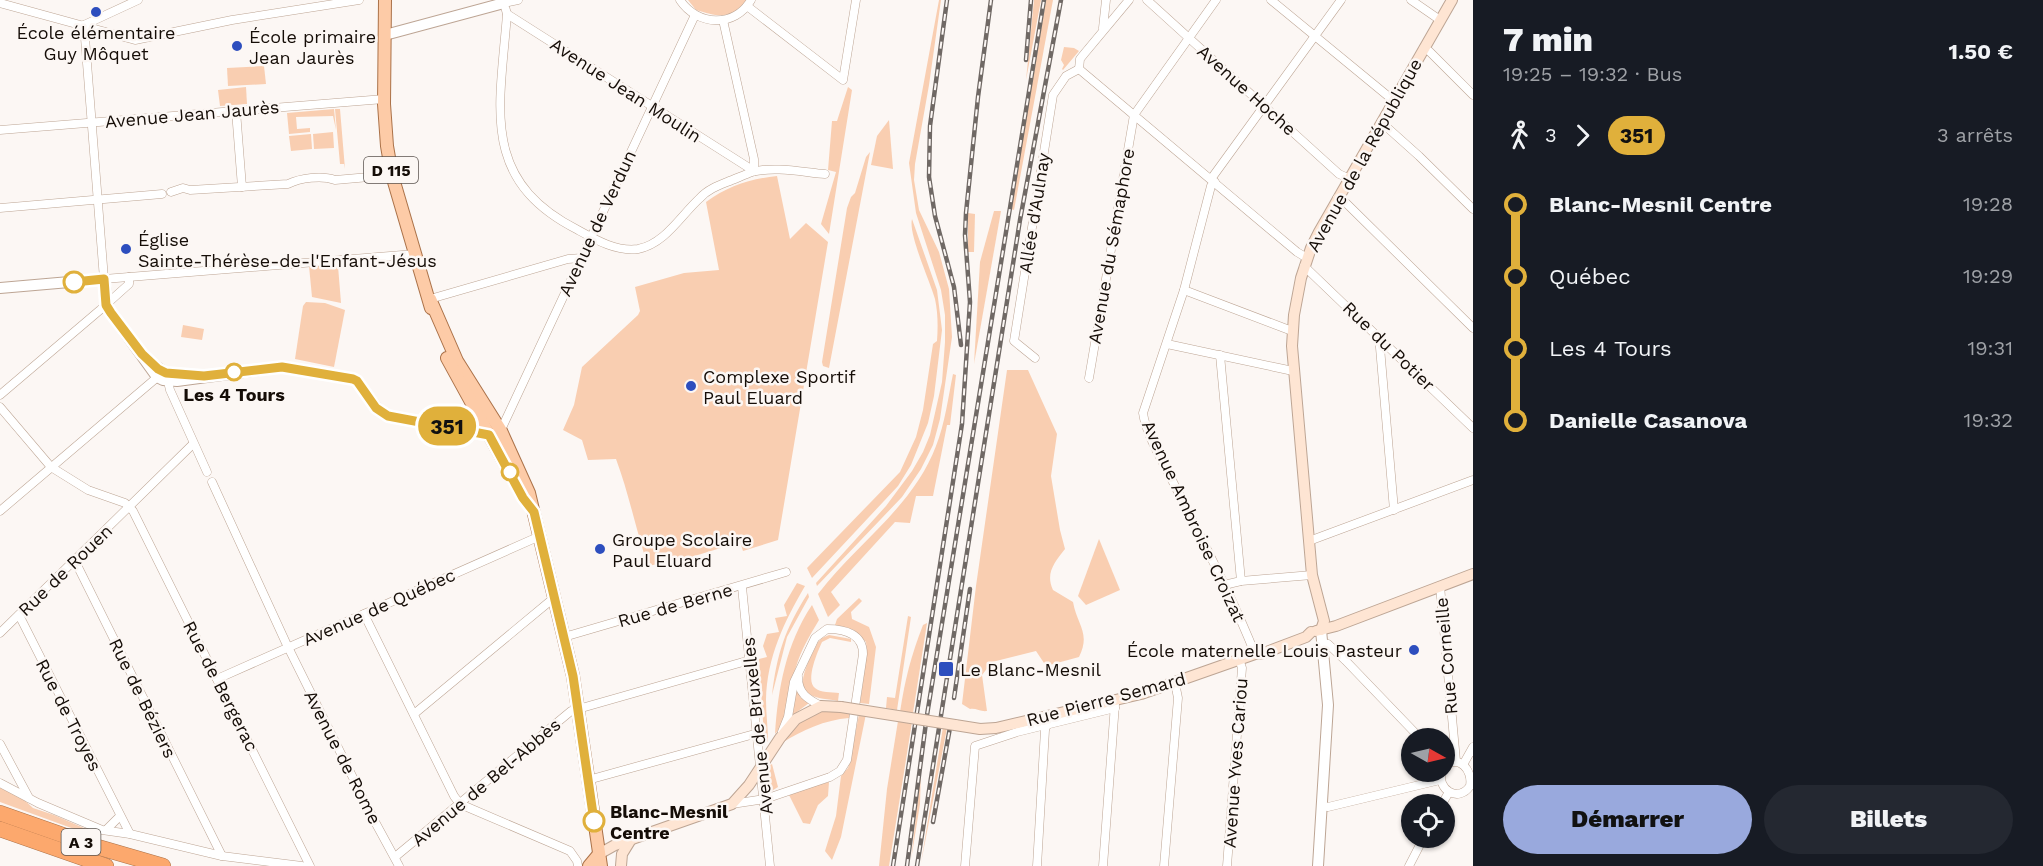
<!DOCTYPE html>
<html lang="fr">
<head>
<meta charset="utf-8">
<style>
	:root { --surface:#171b24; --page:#242831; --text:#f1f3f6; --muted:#9ea1a6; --accent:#99a9dd }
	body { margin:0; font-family:"Work Sans",sans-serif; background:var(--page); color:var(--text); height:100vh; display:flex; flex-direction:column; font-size:22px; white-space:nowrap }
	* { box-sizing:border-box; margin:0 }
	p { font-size:20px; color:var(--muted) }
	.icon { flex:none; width:33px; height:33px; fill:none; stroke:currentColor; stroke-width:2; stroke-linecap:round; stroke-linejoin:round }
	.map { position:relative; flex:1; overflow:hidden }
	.side { display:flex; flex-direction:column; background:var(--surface); width:570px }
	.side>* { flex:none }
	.badge { padding:0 12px; border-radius:20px; font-size:21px; line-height:39px }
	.needle { width:39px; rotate:98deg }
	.buttons { position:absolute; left:1401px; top:728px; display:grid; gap:12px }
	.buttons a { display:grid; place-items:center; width:54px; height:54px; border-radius:50%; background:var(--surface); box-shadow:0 2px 4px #0004; font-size:30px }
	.map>.badge { position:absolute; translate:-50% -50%; box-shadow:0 0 0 3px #fff }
	.legs { display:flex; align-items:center; gap:9px; height:66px; padding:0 30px; font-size:20px }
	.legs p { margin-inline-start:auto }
	.summary { display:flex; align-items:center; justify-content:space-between; height:102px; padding:0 30px }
	h1 { font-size:33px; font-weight:800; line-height:45px }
	.button { display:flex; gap:12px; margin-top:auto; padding:12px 30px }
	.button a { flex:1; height:69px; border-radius:36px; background:var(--accent); color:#111; font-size:24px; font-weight:800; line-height:69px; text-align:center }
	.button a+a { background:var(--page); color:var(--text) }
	ul { padding:0 30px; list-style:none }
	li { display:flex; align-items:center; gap:21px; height:72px; font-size:22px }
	li i { display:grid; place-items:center; width:9px; height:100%; margin:0 8px; background:currentColor }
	li i::after { content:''; width:15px; height:15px; margin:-8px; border:4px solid; border-radius:50%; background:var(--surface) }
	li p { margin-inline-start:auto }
	li:first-child i { background:linear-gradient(#0000 50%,currentColor 0) }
	li:last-child i { background:linear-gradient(currentColor 50%,#0000 0) }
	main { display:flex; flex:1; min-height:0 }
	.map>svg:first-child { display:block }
	.green { fill:#f9ceb1 }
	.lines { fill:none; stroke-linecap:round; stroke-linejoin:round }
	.minor-casing { stroke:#bda594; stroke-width:9 }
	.tertiary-casing { stroke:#bda594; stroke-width:12 }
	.secondary-casing { stroke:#bda594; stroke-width:12 }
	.primary-casing { stroke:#ab7249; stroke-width:14 }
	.motorway-casing { stroke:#ab7249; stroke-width:16 }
	.minor { stroke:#fff; stroke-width:8 }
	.tertiary { stroke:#fff; stroke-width:10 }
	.secondary { stroke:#fee5d3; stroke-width:10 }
	.primary { stroke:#fdcba7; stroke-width:12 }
	.motorway { stroke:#fca86d; stroke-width:15 }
	.rail-casing { stroke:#706965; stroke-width:4.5 }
	.rail { stroke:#fcf7f4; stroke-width:2; stroke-dasharray:7; stroke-linecap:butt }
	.secondary-bridge-casing { stroke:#bda594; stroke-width:12; stroke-linecap:butt }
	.secondary-bridge { stroke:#fee5d3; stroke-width:10 }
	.line-1-casing { stroke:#fff; stroke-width:14 }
	.line-1 { stroke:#e0b03b; stroke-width:9 }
	.poi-dot { fill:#2d4ebe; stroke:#fcf7f4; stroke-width:2 }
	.stop-1-dot { fill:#fff; stroke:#e0b03b; stroke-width:3 }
	.labels { text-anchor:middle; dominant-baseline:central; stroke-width:5; stroke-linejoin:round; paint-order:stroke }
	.shield { fill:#fcf7f4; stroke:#5a534e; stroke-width:1.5 }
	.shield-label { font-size:16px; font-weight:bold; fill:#150d07 }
	.poi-label { font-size:18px; fill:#150d07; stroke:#fcf7f4; text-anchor:start }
	.street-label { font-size:18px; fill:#150d07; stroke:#fcf7f4 }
	.stop-label { font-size:18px; font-weight:bold; fill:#150d07; stroke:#fcf7f4 }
</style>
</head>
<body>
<main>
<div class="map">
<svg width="1473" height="866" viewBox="0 0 1473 866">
	<rect width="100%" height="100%" fill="#fcf7f4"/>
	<!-- green -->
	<g class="green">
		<path d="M688 0H747C731 20 719 17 696 10Z"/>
		<path d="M939 0H941L929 85 915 164 914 180 919 210 939 252 949 289 952 337 940 419 933 445 921 469 902 497 817 586 816 583 886 506 912 471 923 452 930 435 942 382 945 342V315L941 290 916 213 909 163Z"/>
		<path d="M1034 0H1041L1026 80Z"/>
		<path d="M1046 0H1053L1014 210 1011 209Z"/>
		<path d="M1064 47 1074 48 1079 51 1063 70 1062 69 1064 65 1061 60Z"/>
		<path d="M264 66 266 84 228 86 227 68Z"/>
		<path d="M246 87 247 104 220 106 218 90Z"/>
		<path d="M848 87 852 90 829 234 821 224 836 172 828 170 832 121H837Z"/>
		<path d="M334 109 336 130 333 116 296 117 297 129 310 128V132L289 134 287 113Z"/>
		<path d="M335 109H340L345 169 344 164H340Z"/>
		<path d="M889 120 893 169 871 165 877 136Z"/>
		<path d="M333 132 334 148 314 149 313 134Z"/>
		<path d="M311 134 312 149 291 151 289 136Z"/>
		<path d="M870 152 829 368 823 366 822 362 847 208 851 197 855 193 866 157Z"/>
		<path d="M777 176 790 239 806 223 828 242 778 540 743 551 740 542 737 541 726 544 724 547 688 558 648 566C636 530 629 494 616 459L588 460 582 440 563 430 574 405 582 367 638 315 640 311 635 287 684 273 719 270 706 202C728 186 749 179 777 176Z"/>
		<path d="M994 211H1001L974 364 980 262Z"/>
		<path d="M968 213 975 214 974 252H968Z"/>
		<path d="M912 219 937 290 942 330 934 396 928 423 911 465 898 486 812 578 807 568 900 472 916 437 923 410 933 344 937 341C938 327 938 313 935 299 930 281 908 234 912 219Z"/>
		<path d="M336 264 338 266 341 303 312 297 309 266Z"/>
		<path d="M306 302 325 303 345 310 334 367 295 359 303 306Z"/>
		<path d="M183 325 204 329 202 340 181 337Z"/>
		<path d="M1007 370H1028L1057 434 1051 476 1060 530 1065 549C1055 562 1045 573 1053 590L1073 602C1077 625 1091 633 1079 657L1046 666 1036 651 992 662 982 675 987 711C981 712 976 708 970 709L962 704 976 586Z"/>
		<path d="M953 374 956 375 950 425H947L933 496H916L910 523 895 522 831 592 840 605 828 617 818 594C856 544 913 507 936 446 945 423 948 398 953 374Z"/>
		<path d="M1099 539 1120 590 1086 605 1078 596Z"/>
		<path d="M797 583 805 586C784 622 767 657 766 700 766 714 768 728 768 742L764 737 759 659 767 657 763 646 767 634 779 632 775 618 787 616 784 605Z"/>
		<path d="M808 593 809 597 787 637 772 695C777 653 785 629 808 593Z"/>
		<path d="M859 598 862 601 851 612 852 619 869 627 876 647 869 704 860 703 867 652 866 642 854 630 835 625 837 619Z"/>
		<path d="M812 605 819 620C810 635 801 650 796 667 789 687 791 718 775 734 778 688 786 644 812 605Z"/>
		<path d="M908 616 911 617 897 710 886 708 887 697 895 698Z"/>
		<path d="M927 623 913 713 900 712C905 679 911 656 923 625Z"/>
		<path d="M829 635 851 639V642L830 638 822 642C818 651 805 680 815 688 820 693 832 692 839 693L838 701C829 699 817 699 809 694 793 685 813 654 818 642L822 638Z"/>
		<path d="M797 684 800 697 809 703 793 715 791 714Z"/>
		<path d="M825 711 850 712 849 718C825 720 802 730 782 743 793 727 805 714 825 711Z"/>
		<path d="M859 714H866L841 837 832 860 825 851 836 816 841 776 848 768 850 762Z"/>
		<path d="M898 721 912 722 889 866H879L887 789Z"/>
		<path d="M943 727 947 728 921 863Z"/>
		<path d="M772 764 778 787 770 792 767 767Z"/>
		<path d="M921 770 920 804 911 860Z"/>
		<path d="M829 782 828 796 818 805 810 824 803 823 788 793Z"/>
		<path d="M0 787 20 796 33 808 54 815 93 832 96 837 0 802Z"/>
	</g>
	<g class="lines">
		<defs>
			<g id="minor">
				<path d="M518 0 504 3 507 14C500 107 479 180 578 230 596 240 617 252 638 249 665 244 681 215 700 198 707 190 717 186 727 182 735 179 744 175 752 172 774 166 802 172 825 174"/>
				<path d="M680 0C697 26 735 28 751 0"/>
				<path d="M1147 0 1339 174 1348 178"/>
				<path d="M1271 0 1394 101"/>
				<path d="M1411 0 1440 20"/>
				<path d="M0 3 135 40 232 20 359 0"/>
				<path d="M747 6 843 80 856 0"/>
				<path d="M507 14 754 171"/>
				<path d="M723 20 754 159V171"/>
				<path d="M84 25 104 279 415 254"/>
				<path d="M84 25 138 0"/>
				<path d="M1103 28 1106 0"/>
				<path d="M1423 49 1429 51 1473 95"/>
				<path d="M1079 69 1297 252 1307 258"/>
				<path d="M1079 69 1080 59 1084 54 1129 0"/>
				<path d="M236 111 242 187"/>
				<path d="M1381 122 1419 156 1473 209"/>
				<path d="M0 130 384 99"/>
				<path d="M1211 179 1341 0"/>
				<path d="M1215 182 1211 186 1184 290 1143 413C1146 435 1164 464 1174 484 1202 540 1232 596 1255 654"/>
				<path d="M171 192 183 188 190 190 288 184C300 178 322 175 335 180L392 175"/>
				<path d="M1337 198 1346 203 1473 328"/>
				<path d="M0 208 162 194"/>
				<path d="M1304 266 1473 428"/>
				<path d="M1184 290 1292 331"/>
				<path d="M430 299 568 259 582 258"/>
				<path d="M1379 336 1394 510"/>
				<path d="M1167 344 1293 371"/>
				<path d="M1220 355 1241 581"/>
				<path d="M1035 358 1014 341 1053 95 1066 76 1079 69"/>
				<path d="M167 377 170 390 207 472"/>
				<path d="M1089 378 1134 115 1216 0"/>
				<path d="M0 395 100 310 129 284V277"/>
				<path d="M0 407 51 467 88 490 125 503 133 511 310 866"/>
				<path d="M500 432 695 15"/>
				<path d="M212 482 286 643 374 820 399 866"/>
				<path d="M0 511 154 380 157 377 158 372"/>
				<path d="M1309 541 1473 480"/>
				<path d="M75 561 222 856"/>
				<path d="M1224 585 1241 581 1312 575"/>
				<path d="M1440 586 1456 761"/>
				<path d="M742 587 770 866"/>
				<path d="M364 614 454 796 460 804 570 851 577 861 578 866"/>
				<path d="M19 615 130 834"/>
				<path d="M0 633 193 444"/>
				<path d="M564 637 786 572"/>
				<path d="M1321 643 1328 644 1345 660 1420 738"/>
				<path d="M798 677C798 694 808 699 821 706"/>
				<path d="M217 679 540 536"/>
				<path d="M414 714 555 597"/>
				<path d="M0 744 29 798"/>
				<path d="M1464 763 1473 747"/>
				<path d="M1442 771C1436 790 1459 803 1470 786 1473 769 1458 754 1444 767"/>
				<path d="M588 780 758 733"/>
				<path d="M0 783 38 803 102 830 130 834 222 856 302 866"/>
				<path d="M732 804 765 799 830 777 840 771 847 760 863 654C863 634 845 629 827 629L815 638 794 682 788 717 782 732"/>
				<path d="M1442 804 1449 792"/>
				<path d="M1322 806 1328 807 1440 780"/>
				<path d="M106 830 120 816"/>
				<path d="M395 857 571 711 750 660"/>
				<path d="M965 866 975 746 1017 732 1115 708"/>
				<path d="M1037 866 1045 730 1047 724"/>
				<path d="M1103 866 1115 704"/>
				<path d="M1164 866 1178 698 1175 683"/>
				<path d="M1227 866 1242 668 1239 659"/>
				<path d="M1409 866 1424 837"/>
			</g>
			<g id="tertiary">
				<path d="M385 35 504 3"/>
				<path d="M0 288 104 279 108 309 157 377 163 380 177 381 282 367 353 379 357 381 377 408 388 416 489 435"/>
				<path d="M151 363 166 373 183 375"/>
				<path d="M1318 866 1328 705 1321 630"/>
			</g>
			<g id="secondary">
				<path d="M1321 630 1324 621 1312 575 1292 346 1294 315 1301 278 1311 248 1319 232 1452 0"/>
				<path d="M1316 631 1336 626 1473 574"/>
				<path d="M955 725 980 729 996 728 1141 694 1255 654 1264 653 1306 637 1311 632"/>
				<path d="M599 854 615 845 732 804 749 785 780 738 796 719 821 706 841 707"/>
				<path d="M621 866 622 854 630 841"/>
			</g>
			<g id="primary">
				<path d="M385 0 384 104 387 146 392 175 431 308"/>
				<path d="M430 299 457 361 501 431 529 493 573 676 601 866"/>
				<path d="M447 358 521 493"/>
				<path d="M589 866 599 854"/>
			</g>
			<g id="motorway">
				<path d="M0 813 94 846 163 866"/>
				<path d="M0 829 106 866"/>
			</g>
		</defs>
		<!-- minor casing -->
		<use href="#minor" class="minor-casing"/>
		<!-- tertiary casing -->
		<use href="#tertiary" class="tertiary-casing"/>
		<!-- secondary casing -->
		<use href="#secondary" class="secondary-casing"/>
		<!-- primary casing -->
		<use href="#primary" class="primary-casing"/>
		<!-- motorway casing -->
		<use href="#motorway" class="motorway-casing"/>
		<!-- minor -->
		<use href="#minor" class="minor"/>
		<!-- tertiary -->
		<use href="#tertiary" class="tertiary"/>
		<!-- secondary -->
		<use href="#secondary" class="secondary"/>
		<!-- primary -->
		<use href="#primary" class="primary"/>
		<!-- motorway -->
		<use href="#motorway" class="motorway"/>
		<defs>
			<g id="rail">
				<path d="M947 0 930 126 929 177 935 216 954 287 961 345"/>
				<path d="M1026 60 1031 0"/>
				<path d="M954 698 970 589"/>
				<path d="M933 822 951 722"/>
				<path d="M893 866 962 424 970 302 965 235 966 213 978 97 991 0"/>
				<path d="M907 866 927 715 1044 0"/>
				<path d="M917 866 1020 220 1061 0"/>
			</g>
		</defs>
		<!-- rail casing -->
		<use href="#rail" class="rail-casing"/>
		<!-- rail -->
		<use href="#rail" class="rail"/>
		<defs>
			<path id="secondary-bridge" d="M841 707 955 725"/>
		</defs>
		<!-- secondary-bridge casing -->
		<use href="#secondary-bridge" class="secondary-bridge-casing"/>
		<!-- secondary-bridge -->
		<use href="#secondary-bridge" class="secondary-bridge"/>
	</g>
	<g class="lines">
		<defs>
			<path id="line-1" d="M74 282 104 279 106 305 111 313 142 354 158 369 166 373 204 376 282 367 353 379 357 381 376 408 388 416 489 435 523 498 534 512 573 676 594 821"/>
		</defs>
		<!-- line-1 casing -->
		<use href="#line-1" class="line-1-casing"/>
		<!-- line-1 -->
		<use href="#line-1" class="line-1"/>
	</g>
	<!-- markers -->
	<g class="poi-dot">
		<circle cx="96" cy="12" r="6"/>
		<circle cx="237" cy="46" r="6"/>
		<circle cx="126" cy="249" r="6"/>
		<circle cx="691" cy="386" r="6"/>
		<circle cx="600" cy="549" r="6"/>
		<circle cx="1414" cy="650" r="6"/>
		<rect x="938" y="661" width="16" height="16" rx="3"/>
	</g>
	<g class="stop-1-dot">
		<circle cx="74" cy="282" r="10"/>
		<circle cx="234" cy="372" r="8"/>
		<circle cx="510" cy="472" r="8"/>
		<circle cx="594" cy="821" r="10"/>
	</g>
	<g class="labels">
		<!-- shield labels -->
		<g class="shield">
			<rect x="364" y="157" width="54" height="26" rx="4.5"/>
			<rect x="61.5" y="829" width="39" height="26" rx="4.5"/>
		</g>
		<g class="shield-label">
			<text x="391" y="170">D 115</text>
			<text x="81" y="842">A 3</text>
		</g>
		<!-- poi labels -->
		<g class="poi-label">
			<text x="96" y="32" text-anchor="middle">École élémentaire<tspan x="96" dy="21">Guy Môquet</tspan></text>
			<text x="249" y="36">École primaire<tspan x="249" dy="21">Jean Jaurès</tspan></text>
			<text x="138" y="239">Église<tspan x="138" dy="21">Sainte-Thérèse-de-l'Enfant-Jésus</tspan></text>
			<text x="703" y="376">Complexe Sportif<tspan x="703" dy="21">Paul Eluard</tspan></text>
			<text x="612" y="539">Groupe Scolaire<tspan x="612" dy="21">Paul Eluard</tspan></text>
			<text x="1402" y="650" text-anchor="end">École maternelle Louis Pasteur</text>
			<text x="960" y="669">Le Blanc-Mesnil</text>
		</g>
		<!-- street labels -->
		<g class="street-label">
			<text transform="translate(626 90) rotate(33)">Avenue Jean Moulin</text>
			<text transform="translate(1247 90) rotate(42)">Avenue Hoche</text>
			<text transform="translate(192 114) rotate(-5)">Avenue Jean Jaurès</text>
			<text transform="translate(1364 155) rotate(-61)">Avenue de la République</text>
			<text transform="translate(1034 213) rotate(-81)">Allée d'Aulnay</text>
			<text transform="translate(597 223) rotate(-65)">Avenue de Verdun</text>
			<text transform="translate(1111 246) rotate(-80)">Avenue du Sémaphore</text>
			<text transform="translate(1389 346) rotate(44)">Rue du Potier</text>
			<text transform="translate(1194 521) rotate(65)">Avenue Ambroise Croizat</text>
			<text transform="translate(65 570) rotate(-44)">Rue de Rouen</text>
			<text transform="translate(675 605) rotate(-16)">Rue de Berne</text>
			<text transform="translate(379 607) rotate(-24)">Avenue de Québec</text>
			<text transform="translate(1446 656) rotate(-95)">Rue Corneille</text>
			<text transform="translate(221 686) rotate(63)">Rue de Bergerac</text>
			<text transform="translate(143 698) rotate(64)">Rue de Béziers</text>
			<text transform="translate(1106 699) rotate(-15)">Rue Pierre Semard</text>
			<text transform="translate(69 715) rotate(63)">Rue de Troyes</text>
			<text transform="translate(757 726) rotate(-96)">Avenue de Bruxelles</text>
			<text transform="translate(343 757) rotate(63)">Avenue de Rome</text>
			<text transform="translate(1235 763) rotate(-86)">Avenue Yves Cariou</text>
			<text transform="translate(486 782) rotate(-40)">Avenue de Bel-Abbès</text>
		</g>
		<!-- stop labels -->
		<g class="stop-label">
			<text x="234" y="394">Les 4 Tours</text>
			<text x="610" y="811" text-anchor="start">Blanc-Mesnil<tspan x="610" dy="21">Centre</tspan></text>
		</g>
	</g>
</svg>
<div class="buttons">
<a><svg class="needle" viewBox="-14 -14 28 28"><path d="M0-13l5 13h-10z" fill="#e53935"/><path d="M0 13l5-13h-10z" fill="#9ea1a6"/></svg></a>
<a><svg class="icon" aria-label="locate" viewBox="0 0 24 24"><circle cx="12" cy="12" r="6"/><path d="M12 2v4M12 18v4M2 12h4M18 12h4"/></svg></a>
</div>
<b class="badge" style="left:447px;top:426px;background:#e0b03b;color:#111">351</b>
</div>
<section class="side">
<div class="summary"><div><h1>7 min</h1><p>19:25 – 19:32 · Bus</p></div><b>1.50 €</b></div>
<div class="legs"><svg class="icon" aria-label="walk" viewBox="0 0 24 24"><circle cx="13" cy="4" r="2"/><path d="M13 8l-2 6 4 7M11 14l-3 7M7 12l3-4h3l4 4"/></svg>3<svg class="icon" aria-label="forward" viewBox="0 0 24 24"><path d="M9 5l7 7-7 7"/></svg><b class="badge" style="background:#e0b03b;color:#111">351</b><p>3 arrêts</p></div>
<ul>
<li><i style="color:#e0b03b"></i><b>Blanc-Mesnil Centre</b><p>19:28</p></li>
<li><i style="color:#e0b03b"></i><span>Québec</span><p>19:29</p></li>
<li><i style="color:#e0b03b"></i><span>Les 4 Tours</span><p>19:31</p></li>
<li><i style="color:#e0b03b"></i><b>Danielle Casanova</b><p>19:32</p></li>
</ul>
<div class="button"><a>Démarrer</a><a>Billets</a></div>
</section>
</main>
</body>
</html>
